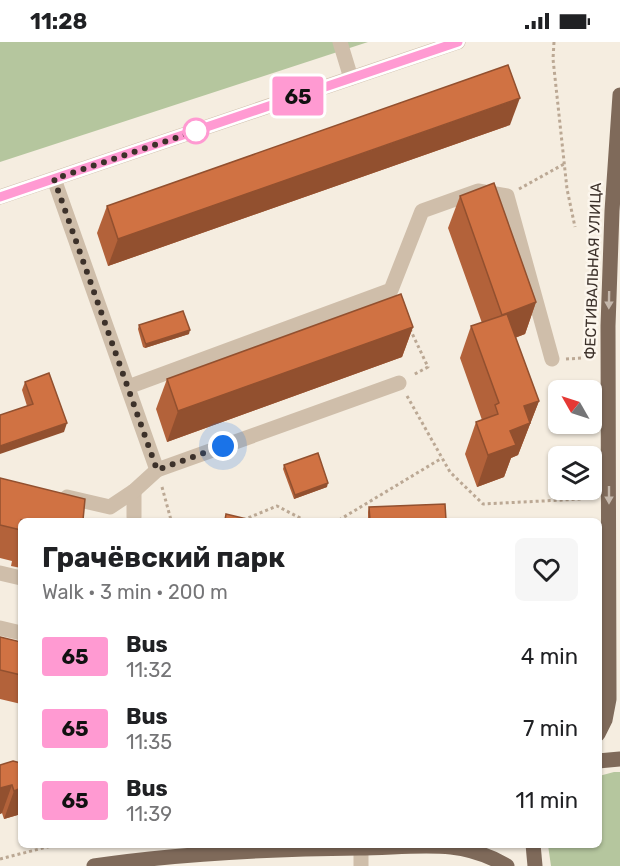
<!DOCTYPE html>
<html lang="en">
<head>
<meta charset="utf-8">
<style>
	:root { --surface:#fff; --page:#f6f6f6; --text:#202124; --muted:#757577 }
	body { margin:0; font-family:Rubik,sans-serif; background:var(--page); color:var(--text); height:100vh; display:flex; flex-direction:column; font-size:22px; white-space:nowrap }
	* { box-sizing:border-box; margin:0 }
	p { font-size:20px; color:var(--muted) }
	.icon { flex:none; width:33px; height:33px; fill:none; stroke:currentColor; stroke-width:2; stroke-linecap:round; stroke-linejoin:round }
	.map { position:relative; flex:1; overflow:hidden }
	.side { position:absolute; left:18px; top:476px; width:584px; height:330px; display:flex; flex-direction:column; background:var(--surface); border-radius:9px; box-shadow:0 2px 4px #0004 }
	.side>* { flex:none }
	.badge { padding:0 12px; border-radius:4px; font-size:21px; line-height:39px }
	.needle { width:39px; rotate:309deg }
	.tools { position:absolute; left:548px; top:338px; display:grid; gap:12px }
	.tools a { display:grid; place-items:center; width:54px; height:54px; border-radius:9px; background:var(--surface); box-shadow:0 2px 4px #0004; font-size:30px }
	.you { position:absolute; width:30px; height:30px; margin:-15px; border:4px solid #fff; border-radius:50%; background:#1a73e8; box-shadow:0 0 0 9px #1a73e833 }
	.map>.badge { position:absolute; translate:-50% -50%; box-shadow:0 0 0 3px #fff }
	.round { display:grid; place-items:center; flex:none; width:63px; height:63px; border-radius:9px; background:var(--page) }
	.summary { display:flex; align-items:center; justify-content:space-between; height:102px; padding:0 24px }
	h1 { font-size:28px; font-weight:700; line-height:45px }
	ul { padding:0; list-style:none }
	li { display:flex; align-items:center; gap:18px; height:72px; padding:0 24px }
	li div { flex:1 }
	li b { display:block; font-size:22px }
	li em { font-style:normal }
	li .badge { min-width:66px; font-weight:700; text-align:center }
	.status { display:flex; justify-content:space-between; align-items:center; height:42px; padding:0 30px; background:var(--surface); direction:ltr }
	.status svg { height:16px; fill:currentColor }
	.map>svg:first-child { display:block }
	.green { fill:#b5c69e }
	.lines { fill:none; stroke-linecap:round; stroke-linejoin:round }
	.path { stroke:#bba894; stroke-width:3; stroke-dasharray:3 3; stroke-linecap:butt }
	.minor { stroke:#cfbeaa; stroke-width:15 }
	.major { stroke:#7f6a5a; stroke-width:15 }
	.wall { fill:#b3623a }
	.shaded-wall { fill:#92502f }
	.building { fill:#d07243; stroke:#92502f; stroke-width:1.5 }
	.oneway { fill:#c4b7ab }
	.line-casing { stroke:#fff; stroke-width:14 }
	.line { stroke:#ff9ad2; stroke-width:9 }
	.walk { stroke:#3c312a; stroke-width:6; stroke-dasharray:0 10.8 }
	.stop-dot { fill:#fff; stroke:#ff9ad2; stroke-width:3 }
	.labels { text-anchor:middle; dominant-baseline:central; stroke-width:5; stroke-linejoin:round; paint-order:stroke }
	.street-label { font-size:15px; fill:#3c312a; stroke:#fcf6ed }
</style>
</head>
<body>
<div class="status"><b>11:28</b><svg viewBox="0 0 49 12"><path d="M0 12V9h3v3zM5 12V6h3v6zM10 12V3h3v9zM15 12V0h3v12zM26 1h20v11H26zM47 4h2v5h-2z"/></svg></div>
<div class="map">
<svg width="620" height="824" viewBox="0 0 620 824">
	<rect width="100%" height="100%" fill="#f5ede0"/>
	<!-- green -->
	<g class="green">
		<path d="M0 0H368L0 120Z"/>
		<path d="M614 730H620V824H551L548 803 598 802 599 734Z"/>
	</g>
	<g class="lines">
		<!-- path -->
		<g class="path">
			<path d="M554 0 553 17 567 147 575 185"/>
			<path d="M519 147 564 122"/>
			<path d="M410 287 428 325 413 333"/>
			<path d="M566 317 583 316"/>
			<path d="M407 354 450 430 483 462 582 457"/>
			<path d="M162 445 171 478"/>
			<path d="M243 478 277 464 304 478"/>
			<path d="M339 478 442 416"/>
			<path d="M0 817 59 802"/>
		</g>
		<!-- minor -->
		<g class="minor">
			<path d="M340 0 351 36"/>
			<path d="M54 137 157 428 399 341"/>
			<path d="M0 155 458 0"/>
			<path d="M128 345 391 248 422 169 478 149 507 154 552 317"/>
			<path d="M134 449V475"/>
			<path d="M67 455 110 465 134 449 157 428"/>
			<path d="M0 531 21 536"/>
			<path d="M0 586 21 591"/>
			<path d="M361 806V824"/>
		</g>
		<!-- major -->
		<g class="major">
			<path d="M598 692 605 678 609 657 608 284 612 169 620 53"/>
			<path d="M598 719 620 717"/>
			<path d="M533 802 535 824"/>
			<path d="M94 824C181 811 270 807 359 806 389 806 421 802 451 805 470 807 490 814 507 824"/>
		</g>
	</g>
	<!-- wall -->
	<g class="wall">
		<path d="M510 83 108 224 97 191 107 164Z"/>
		<path d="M460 154 536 260 525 292 515 296 539 359 518 413 511 416 504 435 477 445 465 412 476 380 482 378 460 316 471 284 482 281 448 186Z"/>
		<path d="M139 283 189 292 145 306 143 305 138 287Z"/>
		<path d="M413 285 402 315 167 400 156 367 167 337Z"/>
		<path d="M25 340 64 390 27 364 22 348Z"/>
		<path d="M284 423 327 445 294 457 283 427Z"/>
		<path d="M0 436 21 478V526L11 524 12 519 0 516Z"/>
		<path d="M369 465 446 478H368V470Z"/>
		<path d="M0 595 21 600V662L0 657Z"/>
		<path d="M21 721V772L4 777 2 771 0 772V723Z"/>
	</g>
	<!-- shaded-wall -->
	<g class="shaded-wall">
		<path d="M520 56 510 83 108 224 118 197Z"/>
		<path d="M536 260 525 292 490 305 502 273Z"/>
		<path d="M413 285 402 315 167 400 178 369Z"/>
		<path d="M190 288 189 292 145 306 146 302Z"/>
		<path d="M539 359 518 413 511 416 504 435 477 445 488 413 510 389 524 364Z"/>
		<path d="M67 381 64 390 0 412V404Z"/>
		<path d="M328 441 327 445 294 457 295 453Z"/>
		<path d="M12 743 2 771 0 772V746Z"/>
		<path d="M21 746V772L4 777 14 749Z"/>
	</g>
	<!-- building -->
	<g class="building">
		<path d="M508 23 520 56 118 197 107 164Z"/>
		<path d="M494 141 536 260 502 273 460 154Z"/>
		<path d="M401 252 413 285 178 369 167 337Z"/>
		<path d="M183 269 190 288 146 302 145 300 139 283Z"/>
		<path d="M507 272 539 359 524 364 530 381 510 389 516 403 488 413 476 380 498 372 495 363 499 361 471 284Z"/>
		<path d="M49 331 67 381 0 404V373L33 362 25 340Z"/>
		<path d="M318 411 328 441 295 453 284 423Z"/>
		<path d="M0 436 85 457 83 478H21V488L0 483Z"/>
		<path d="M445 462 446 478H370L369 465Z"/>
		<path d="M226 472 251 478H225Z"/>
		<path d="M0 595 21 600V633L0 628Z"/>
		<path d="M13 719 21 721V746L14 749 12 743 0 746V723Z"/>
	</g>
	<!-- one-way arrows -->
	<defs><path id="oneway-solid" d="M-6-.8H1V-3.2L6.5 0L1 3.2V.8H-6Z" transform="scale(1.5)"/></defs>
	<g class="oneway">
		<use href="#oneway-solid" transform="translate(609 258) rotate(91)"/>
		<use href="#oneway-solid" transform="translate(609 453) rotate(90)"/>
	</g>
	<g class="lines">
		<defs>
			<path id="line" d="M0 155 458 0"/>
		</defs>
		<!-- line casing -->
		<use href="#line" class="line-casing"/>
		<!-- line -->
		<use href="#line" class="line"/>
		<!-- walk -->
		<path class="walk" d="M196 89 54 137 157 428 223 404"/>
	</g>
	<!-- markers -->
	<circle class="stop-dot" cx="196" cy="89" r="12"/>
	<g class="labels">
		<!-- street labels -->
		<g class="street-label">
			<text transform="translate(593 229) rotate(-88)">ФЕСТИВАЛЬНАЯ УЛИЦА</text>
		</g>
	</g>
</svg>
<div class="tools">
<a><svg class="needle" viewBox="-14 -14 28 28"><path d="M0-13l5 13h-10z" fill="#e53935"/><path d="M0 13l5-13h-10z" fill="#757577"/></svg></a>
<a><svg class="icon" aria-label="layers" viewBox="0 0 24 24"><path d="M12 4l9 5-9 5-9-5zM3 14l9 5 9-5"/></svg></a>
</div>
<div class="you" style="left:223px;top:404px"></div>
<b class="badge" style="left:298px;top:54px;background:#ff9ad2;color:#111">65</b>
<section class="side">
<div class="summary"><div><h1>Грачёвский парк</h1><p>Walk · 3 min · 200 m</p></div><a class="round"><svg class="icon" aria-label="heart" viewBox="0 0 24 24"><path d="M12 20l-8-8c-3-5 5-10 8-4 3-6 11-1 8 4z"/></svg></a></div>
<ul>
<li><span class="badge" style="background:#ff9ad2;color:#111">65</span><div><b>Bus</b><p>11:32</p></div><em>4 min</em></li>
<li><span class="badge" style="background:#ff9ad2;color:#111">65</span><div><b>Bus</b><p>11:35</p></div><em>7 min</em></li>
<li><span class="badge" style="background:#ff9ad2;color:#111">65</span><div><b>Bus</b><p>11:39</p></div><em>11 min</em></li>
</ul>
</section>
</div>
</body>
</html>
